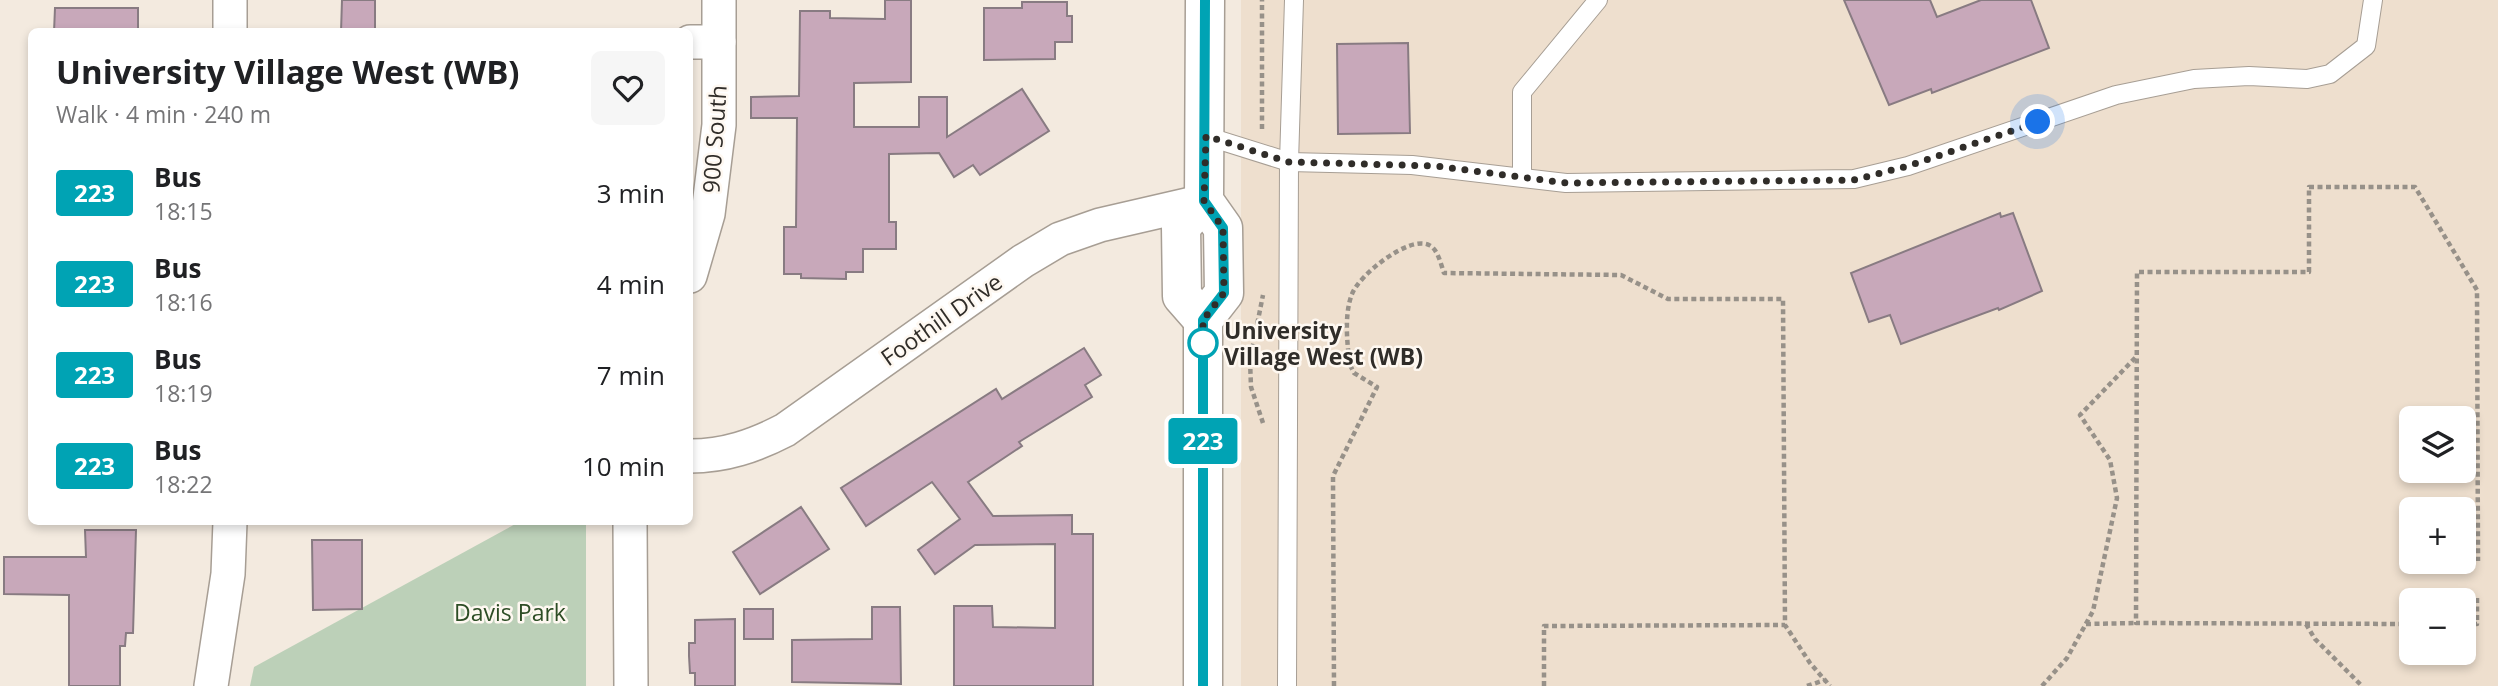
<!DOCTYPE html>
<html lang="en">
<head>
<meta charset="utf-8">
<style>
	:root { --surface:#fff; --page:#f6f6f6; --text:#202124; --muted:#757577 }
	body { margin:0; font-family:"Open Sans",sans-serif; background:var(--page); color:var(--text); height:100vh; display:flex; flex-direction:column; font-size:26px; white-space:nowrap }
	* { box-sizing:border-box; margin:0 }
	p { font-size:23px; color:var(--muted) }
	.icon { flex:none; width:38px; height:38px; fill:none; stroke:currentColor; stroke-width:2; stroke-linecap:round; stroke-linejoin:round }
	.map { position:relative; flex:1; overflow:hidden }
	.drawer { position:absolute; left:28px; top:28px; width:665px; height:497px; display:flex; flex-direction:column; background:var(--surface); border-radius:10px; box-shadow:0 4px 10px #0003 }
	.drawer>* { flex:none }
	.badge { padding:0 14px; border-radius:5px; font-size:24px; line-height:46px }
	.buttons { position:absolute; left:2399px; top:406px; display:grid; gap:14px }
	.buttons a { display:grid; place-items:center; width:77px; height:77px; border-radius:10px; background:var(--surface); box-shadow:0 4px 10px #0003; font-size:35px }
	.you { position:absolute; width:35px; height:35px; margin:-18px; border:5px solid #fff; border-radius:50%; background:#1a73e8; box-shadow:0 0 0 10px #1a73e833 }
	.map>.badge { position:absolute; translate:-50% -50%; box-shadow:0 0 0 4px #fff }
	.round { display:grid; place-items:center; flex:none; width:74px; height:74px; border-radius:10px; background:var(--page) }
	.overview { display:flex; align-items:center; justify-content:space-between; height:119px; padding:0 28px }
	h1 { font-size:33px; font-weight:700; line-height:52px }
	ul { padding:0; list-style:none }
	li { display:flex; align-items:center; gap:21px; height:91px; padding:0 28px }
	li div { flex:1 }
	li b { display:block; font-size:26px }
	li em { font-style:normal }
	li .badge { min-width:77px; font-weight:700; text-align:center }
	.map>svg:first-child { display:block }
	.built { fill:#eedfce; fill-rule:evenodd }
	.green { fill:#bcd0b8 }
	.building { fill:#c8a8ba; stroke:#887b82; stroke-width:2 }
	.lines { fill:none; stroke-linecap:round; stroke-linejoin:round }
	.lane-casing { stroke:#a79e94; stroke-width:20 }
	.street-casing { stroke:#a79e94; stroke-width:36 }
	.secondary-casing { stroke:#a79e94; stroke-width:41 }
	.path { stroke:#979189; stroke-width:4.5; stroke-dasharray:5 3.5; stroke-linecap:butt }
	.lane { stroke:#fff; stroke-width:18 }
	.street { stroke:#fff; stroke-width:33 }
	.secondary { stroke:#fff; stroke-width:38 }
	.line-casing { stroke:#fff; stroke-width:16 }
	.line { stroke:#00a3b4; stroke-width:10 }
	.walk { stroke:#302d29; stroke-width:7; stroke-dasharray:0 12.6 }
	.stop-dot { fill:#fff; stroke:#00a3b4; stroke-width:3.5 }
	.labels { text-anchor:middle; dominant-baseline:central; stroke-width:5; stroke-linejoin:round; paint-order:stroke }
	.street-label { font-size:23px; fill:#302d29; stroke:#fef8f1 }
	.stop-label { font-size:23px; font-weight:bold; fill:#302d29; stroke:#fef8f1; text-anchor:start }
	.park-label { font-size:23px; fill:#2d4d25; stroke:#fef8f1 }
</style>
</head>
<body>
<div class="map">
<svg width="2498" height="686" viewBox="0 0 2498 686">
	<rect width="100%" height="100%" fill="#f3eadf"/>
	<!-- built -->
	<path class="built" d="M1241 0H2498V686H1241ZM2412 418H2464V471H2412ZM2412 509H2464V562H2412ZM2412 600H2464V653H2412Z"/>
	<!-- green -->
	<path class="green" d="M519 522H586V686H250L254 667Z"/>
	<!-- building -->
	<g class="building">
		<path d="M342 0H375V32H341Z"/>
		<path d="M885 0H911V82L854 83V127H919V97H947V137L1022 89 1049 131 980 175 973 165 954 177 939 153 889 154V222H896V249H863V272H846V279L801 278V274H784V227H796L797 118H751V97L799 96 800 11H830V18L885 19Z"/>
		<path d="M1844 0H1930L1937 17 1981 0H2031L2049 48 1932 93 1931 89 1889 105Z"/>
		<path d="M1022 2H1067V16H1072V42H1055V59L984 60V8H1022Z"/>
		<path d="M55 8H138V32H54Z"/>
		<path d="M1408 43 1410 133 1338 134 1337 44Z"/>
		<path d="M2000 213 2001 217 2013 213 2042 291 1999 310 1998 308 1901 344 1890 315 1869 322 1851 273Z"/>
		<path d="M1084 348 1101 375 1085 385 1092 397 1019 442 1022 446 968 482 993 516 1072 515V534H1093V686H954V606H992L993 627 1055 628V544L975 545 935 574 918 550 960 519 932 482 866 526 841 488 996 389 1002 399Z"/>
		<path d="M801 507 829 549 760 594 733 552Z"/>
		<path d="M85 530H136L133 633H126L125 646H120V686H69V595L4 594V557H86Z"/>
		<path d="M312 540H362V609L313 610Z"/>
		<path d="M872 607H900L901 684 792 682V640L872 639Z"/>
		<rect x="744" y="609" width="29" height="30"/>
		<path d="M735 619V686H695V673H690L689 656V643H695V620Z"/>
	</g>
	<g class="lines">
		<defs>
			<g id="lane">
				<path d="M1206 136 1289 162 1412 165 1566 183 1854 179 1908 166 2116 95 2194 79 2249 76 2307 79 2330 74 2366 46 2373 0"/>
				<path d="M1522 177V92L1598 0"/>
				<path d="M1287 686 1289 162 1294 0"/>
			</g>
			<g id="street">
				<path d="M230 0V32"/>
				<path d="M690 42H719"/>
				<path d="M690 276 708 214 719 125V0"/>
				<path d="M690 456C725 456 754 446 785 430L1023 261 1060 239 1100 225 1204 201"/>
				<path d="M630 522 631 686"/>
				<path d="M211 686 228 574 230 522"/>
			</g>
			<g id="secondary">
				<path d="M1203 320 1182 296 1181 227 1204 201"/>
				<path d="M1203 686V320L1224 293 1223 228 1204 201 1205 0"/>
			</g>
		</defs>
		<!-- lane casing -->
		<use href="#lane" class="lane-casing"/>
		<!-- street casing -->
		<use href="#street" class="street-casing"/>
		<!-- secondary casing -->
		<use href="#secondary" class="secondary-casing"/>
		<!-- path -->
		<g class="path">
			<path d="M1262 129V0"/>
			<path d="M1263 423 1251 387 1250 360 1263 295"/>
			<path d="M2086 624 2136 623"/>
			<path d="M2306 624 2315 639 2362 686"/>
			<path d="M2412 624 2136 623 2137 272H2309V187H2415L2477 290 2478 561"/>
			<path d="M2464 624H2477V597"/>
			<path d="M1334 686 1333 476 1377 387 1354 373 1350 365C1347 344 1344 314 1352 294 1359 275 1409 235 1429 245 1438 249 1441 265 1444 273L1621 275 1668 299H1783L1785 625 1810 663 1830 686"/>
			<path d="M1544 686V626L1785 625"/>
			<path d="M1807 686 1825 680"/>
			<path d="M2042 686 2067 658 2093 611 2117 498 2110 460 2080 415 2136 357"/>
		</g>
		<!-- lane -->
		<use href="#lane" class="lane"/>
		<!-- street -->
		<use href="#street" class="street"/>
		<!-- secondary -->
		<use href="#secondary" class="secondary"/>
	</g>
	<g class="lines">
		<defs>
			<path id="line" d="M1203 686V320L1224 293 1223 228 1204 201 1205 0"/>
		</defs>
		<!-- line casing -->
		<use href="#line" class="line-casing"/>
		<!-- line -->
		<use href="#line" class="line"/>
		<!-- walk -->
		<path class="walk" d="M1203 343V347V320L1224 293 1223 228 1204 201 1206 136 1289 162 1436 166 1566 183 1854 180 1908 166 2038 122"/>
	</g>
	<!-- markers -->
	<circle class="stop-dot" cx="1203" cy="343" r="14"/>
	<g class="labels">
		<!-- street labels -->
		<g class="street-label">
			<text transform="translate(714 139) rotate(-86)">900 South</text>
			<text transform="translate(941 319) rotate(-35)">Foothill Drive</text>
		</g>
		<!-- stop labels -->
		<g class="stop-label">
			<text x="1224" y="330">University<tspan x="1224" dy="26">Village West (WB)</tspan></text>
		</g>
		<!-- park labels -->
		<g class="park-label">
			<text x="510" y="612">Davis Park</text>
		</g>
	</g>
</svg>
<div class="buttons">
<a><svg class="icon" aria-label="layers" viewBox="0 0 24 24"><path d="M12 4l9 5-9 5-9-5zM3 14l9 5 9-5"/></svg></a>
<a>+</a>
<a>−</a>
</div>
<div class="you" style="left:2038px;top:122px"></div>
<b class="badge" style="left:1203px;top:441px;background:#00a3b4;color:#fff">223</b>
<section class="drawer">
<div class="overview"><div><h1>University Village West (WB)</h1><p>Walk · 4 min · 240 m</p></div><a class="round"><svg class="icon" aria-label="heart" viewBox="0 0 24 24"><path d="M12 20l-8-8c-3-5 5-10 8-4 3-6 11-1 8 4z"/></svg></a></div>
<ul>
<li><span class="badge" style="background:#00a3b4;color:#fff">223</span><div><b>Bus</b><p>18:15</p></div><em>3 min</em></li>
<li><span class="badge" style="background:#00a3b4;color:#fff">223</span><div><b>Bus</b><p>18:16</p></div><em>4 min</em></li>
<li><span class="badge" style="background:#00a3b4;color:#fff">223</span><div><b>Bus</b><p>18:19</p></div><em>7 min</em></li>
<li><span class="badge" style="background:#00a3b4;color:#fff">223</span><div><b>Bus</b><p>18:22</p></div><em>10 min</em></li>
</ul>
</section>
</div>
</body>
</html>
